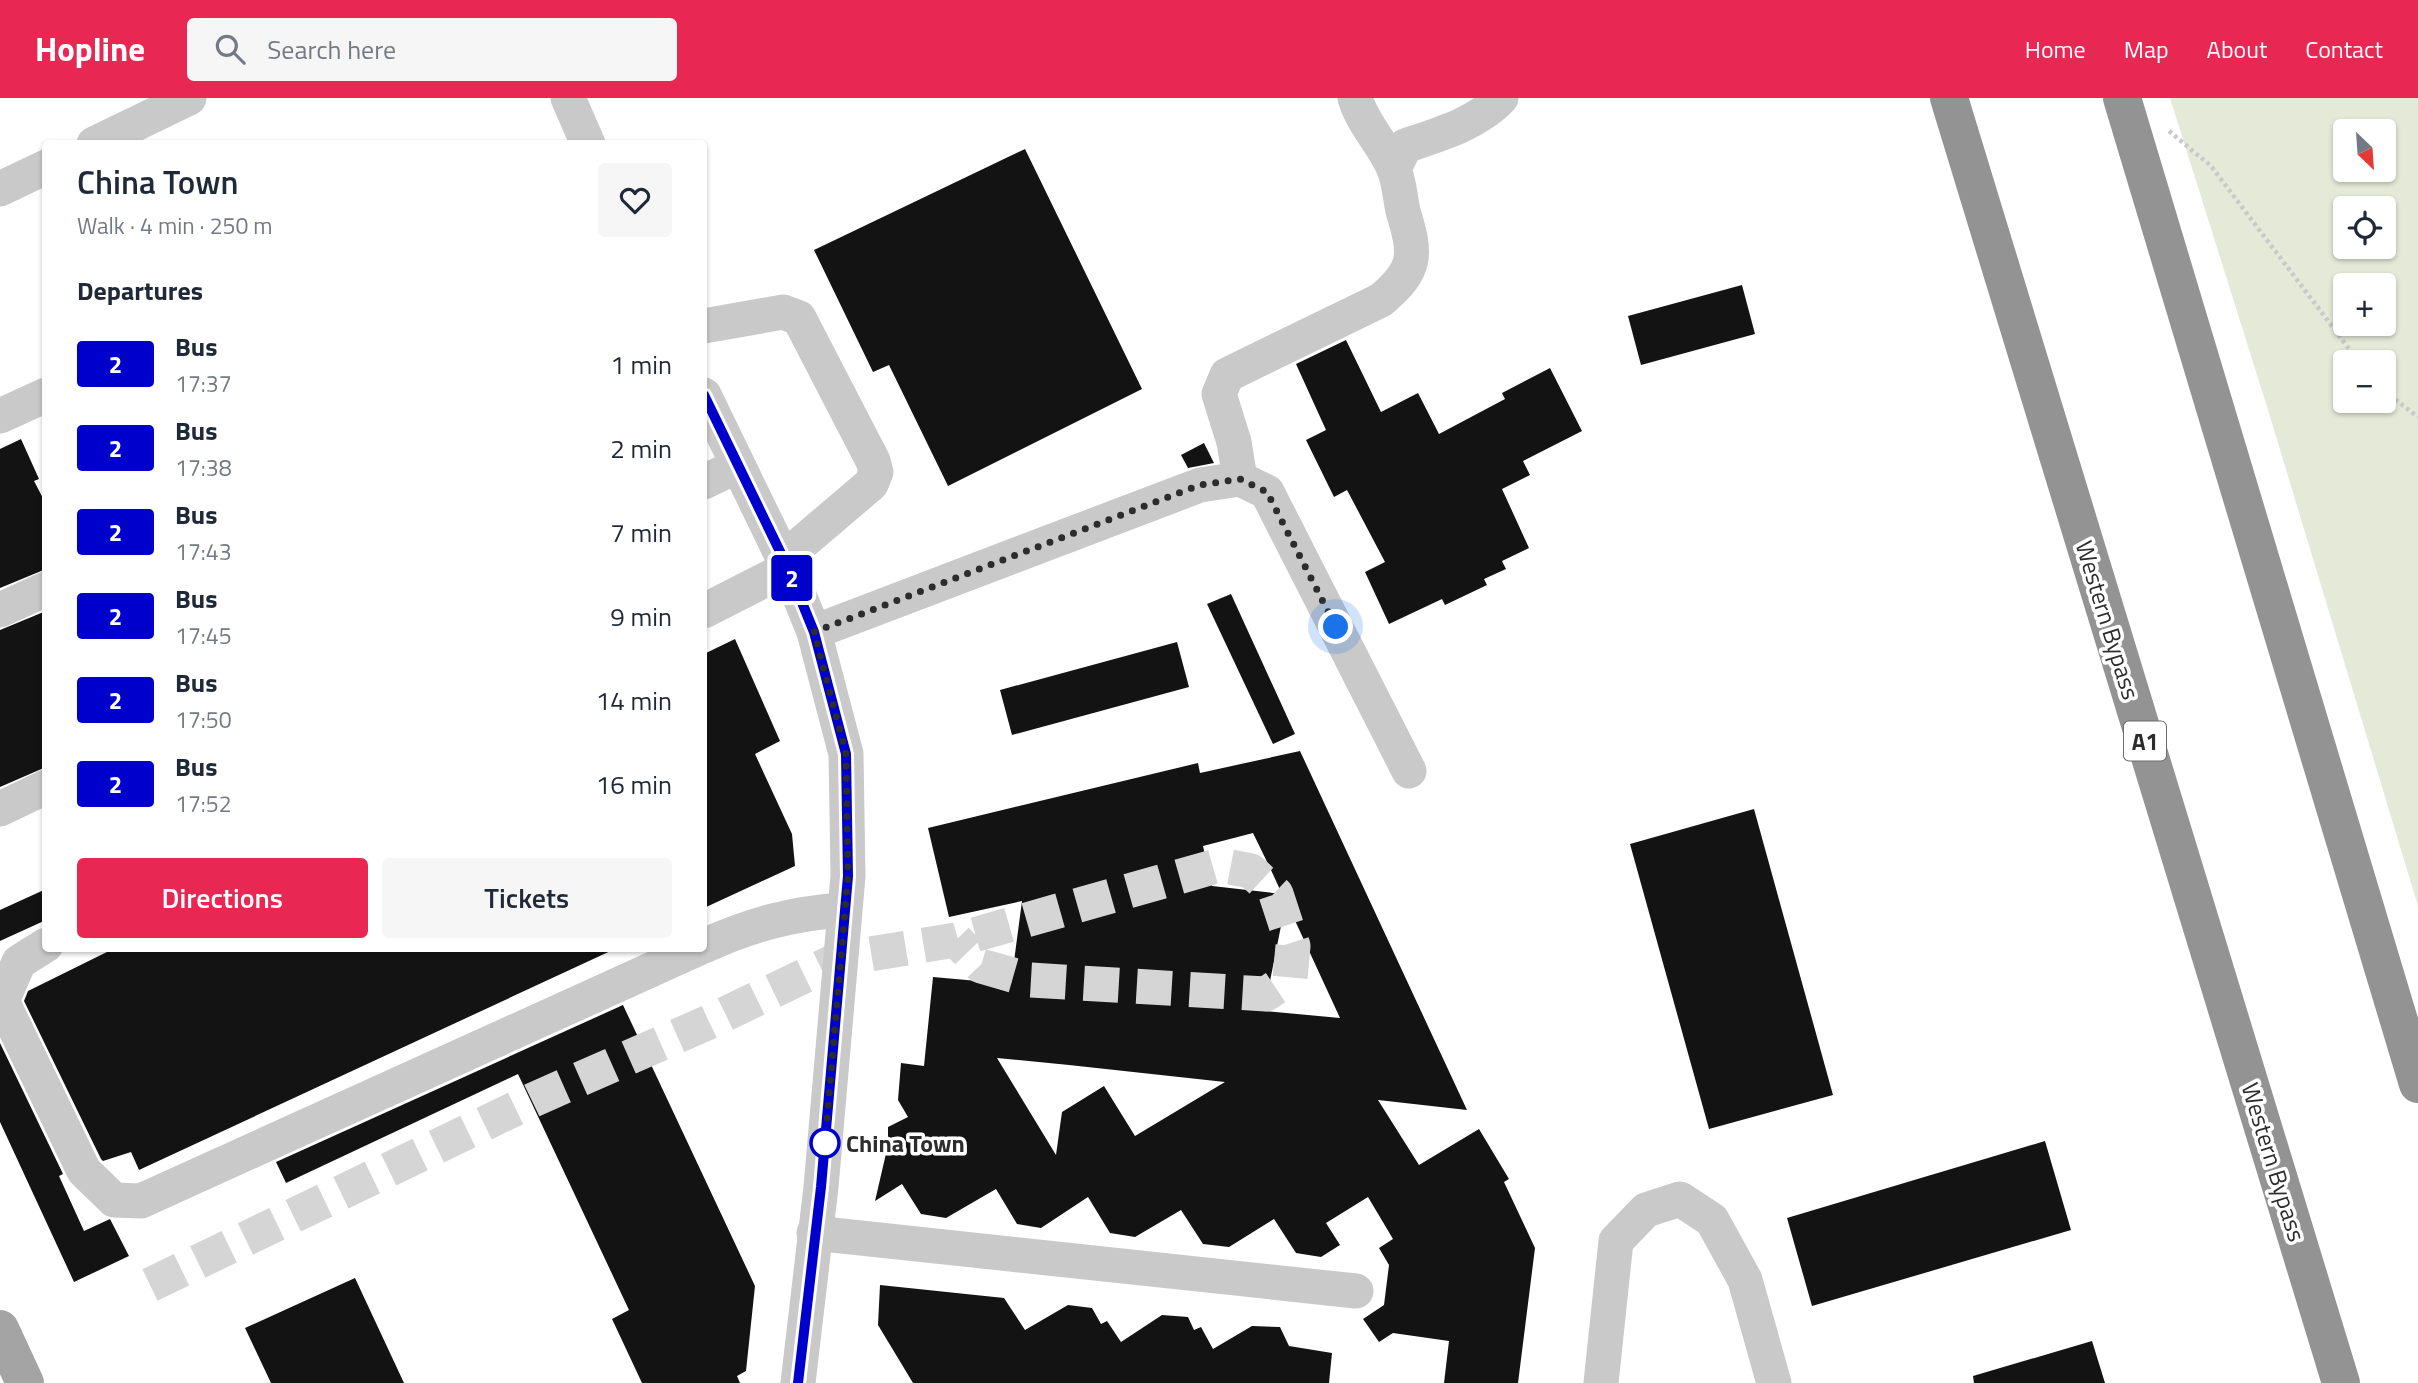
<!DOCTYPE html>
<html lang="en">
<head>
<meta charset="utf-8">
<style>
	:root { --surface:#fff; --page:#f6f6f7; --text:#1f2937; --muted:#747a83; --accent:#e92753 }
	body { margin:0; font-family:"Titillium Web",sans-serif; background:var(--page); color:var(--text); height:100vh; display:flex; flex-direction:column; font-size:26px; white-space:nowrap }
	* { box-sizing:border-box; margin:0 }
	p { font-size:23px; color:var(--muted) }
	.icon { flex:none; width:38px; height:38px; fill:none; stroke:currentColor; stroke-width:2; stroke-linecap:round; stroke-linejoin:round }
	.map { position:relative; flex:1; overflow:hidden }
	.details { position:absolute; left:42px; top:42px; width:665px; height:812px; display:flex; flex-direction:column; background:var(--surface); border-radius:7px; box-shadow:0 2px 5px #0004 }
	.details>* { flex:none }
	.badge { padding:0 14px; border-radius:5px; font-size:24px; line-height:46px }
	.needle { width:46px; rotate:155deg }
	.tools { position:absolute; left:2333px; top:21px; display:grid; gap:14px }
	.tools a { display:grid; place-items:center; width:63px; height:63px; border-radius:7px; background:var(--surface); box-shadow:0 2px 5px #0004; font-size:35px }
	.you { position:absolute; width:35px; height:35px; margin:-18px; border:5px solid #fff; border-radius:50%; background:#1a73e8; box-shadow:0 0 0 10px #1a73e833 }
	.map>.badge { position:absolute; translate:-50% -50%; box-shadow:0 0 0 4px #fff }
	h2 { padding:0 35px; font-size:26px; line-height:63px }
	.round { display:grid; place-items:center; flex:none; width:74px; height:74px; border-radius:7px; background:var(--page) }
	.headline { display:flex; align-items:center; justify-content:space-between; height:119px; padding:0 35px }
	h1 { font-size:33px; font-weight:600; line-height:52px }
	.primary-button { display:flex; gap:14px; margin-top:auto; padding:14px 35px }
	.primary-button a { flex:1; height:80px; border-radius:7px; background:var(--accent); color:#fff; font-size:28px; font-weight:600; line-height:80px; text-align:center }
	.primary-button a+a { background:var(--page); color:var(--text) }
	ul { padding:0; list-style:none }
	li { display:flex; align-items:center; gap:21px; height:84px; padding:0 35px }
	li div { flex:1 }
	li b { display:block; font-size:26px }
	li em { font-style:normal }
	li .badge { min-width:77px; font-weight:700; text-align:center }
	header { display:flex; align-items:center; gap:42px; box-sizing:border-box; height:98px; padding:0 35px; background:var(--accent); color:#fff }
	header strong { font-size:33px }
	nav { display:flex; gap:38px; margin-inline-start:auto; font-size:24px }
	.search { width:490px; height:63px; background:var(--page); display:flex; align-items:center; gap:18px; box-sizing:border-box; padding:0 24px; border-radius:7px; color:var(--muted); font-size:26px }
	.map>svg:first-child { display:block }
	.green { fill:#e5ead8; fill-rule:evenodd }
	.building { fill:#131313; fill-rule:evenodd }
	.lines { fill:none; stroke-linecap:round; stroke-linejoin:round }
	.minor-tunnel { stroke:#d5d5d5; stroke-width:35; stroke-dasharray:35 18; stroke-linecap:butt }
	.path { stroke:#c9c9c9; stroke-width:4.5; stroke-dasharray:3.5 3.5; stroke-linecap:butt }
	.minor { stroke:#c9c9c9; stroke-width:35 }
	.major { stroke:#a4a4a4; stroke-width:38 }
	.highway { stroke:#939393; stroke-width:38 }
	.line-casing { stroke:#fff; stroke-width:16 }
	.line { stroke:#0000cd; stroke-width:10 }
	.walk { stroke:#2c2c2c; stroke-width:7; stroke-dasharray:0 12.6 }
	.stop-dot { fill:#fff; stroke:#0000cd; stroke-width:3.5 }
	.labels { text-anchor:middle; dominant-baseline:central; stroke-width:7; stroke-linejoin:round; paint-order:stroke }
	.shield { fill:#fff; stroke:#6b6b6b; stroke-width:2 }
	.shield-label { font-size:23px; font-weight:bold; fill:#2c2c2c }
	.street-label { font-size:24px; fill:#2c2c2c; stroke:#fff }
	.stop-label { font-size:24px; font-weight:bold; fill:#2c2c2c; stroke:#fff; text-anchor:start }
</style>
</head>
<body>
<header>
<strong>Hopline</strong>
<div class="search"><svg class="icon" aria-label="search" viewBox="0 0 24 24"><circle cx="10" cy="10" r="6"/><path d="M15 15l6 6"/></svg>Search here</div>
<nav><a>Home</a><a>Map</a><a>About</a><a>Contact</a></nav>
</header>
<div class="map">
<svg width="2418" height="1285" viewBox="0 0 2418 1285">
	<rect width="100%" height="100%" fill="#fff"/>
	<!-- green -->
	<path class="green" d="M2170 0H2418V808L2268 312ZM2345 33H2384V72H2345ZM2345 110H2384V149H2345ZM2345 187H2384V226H2345ZM2345 264H2384V303H2345Z"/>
	<!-- building -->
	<g class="building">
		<path d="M1025 51 1142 291 948 388 889 267 873 274 814 152Z"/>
		<path d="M1742 187 1755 236 1641 267 1628 218Z"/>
		<path d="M1346 242 1381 314 1418 295 1439 336 1505 301 1502 295 1550 270 1582 333 1523 363 1530 377 1502 391 1529 450 1502 463 1506 471 1484 481 1487 487 1445 507 1442 501 1389 526 1365 474 1385 464 1347 392 1334 399 1306 342 1326 332 1296 266Z"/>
		<path d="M21 341 39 381 34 383 46 406V471L0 490V351Z"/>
		<path d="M1204 345 1214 365 1188 370 1181 357Z"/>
		<path d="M1231 496 1295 636 1273 646 1207 506Z"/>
		<path d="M46 513V669L0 689V532Z"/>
		<path d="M735 541 780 643 755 656 792 736 795 768 704 810V556Z"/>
		<path d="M1177 544 1189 589 1012 637 1000 592Z"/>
		<path d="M1300 653 1467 1012 1378 1002 1419 1067 1479 1031 1509 1081 1504 1084 1535 1150 1518 1285H1444L1449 1243 1393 1235 1379 1244 1363 1221 1384 1207 1389 1167 1379 1150 1393 1141 1368 1099 1326 1125 1340 1147 1321 1159 1296 1155 1274 1121 1229 1149 1203 1146 1181 1112 1135 1139 1110 1135 1088 1099 1041 1130 1017 1126 996 1091 946 1120 921 1116 902 1086 875 1103 888 1047V1029L908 1019 898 1002 901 965 924 968 933 879 1011 886 1022 803 949 819 928 730 1198 665 1200 675ZM1253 735 1271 772 1282 796 1212 788 1203 748ZM1286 803 1340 920 1264 913ZM997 960 1069 967 1225 984 1135 1038 1104 988 1062 1014 1056 1057Z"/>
		<path d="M1754 711 1833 997 1709 1031 1630 746Z"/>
		<path d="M46 791V822L0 843V812Z"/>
		<path d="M115 850H617L139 1072 131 1054 103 1063 101 1061 24 903 28 893Z"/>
		<path d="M623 907 755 1188 746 1273 737 1278 740 1285H642L612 1221 629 1212 518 976 286 1085 276 1064Z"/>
		<path d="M0 945 63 1076 59 1078 84 1133 110 1121 129 1158 74 1184 0 1024Z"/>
		<path d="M2045 1043 2071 1132 1812 1208 1787 1120Z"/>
		<path d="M355 1180 404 1285H271L245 1230Z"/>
		<path d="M880 1187 1004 1200 1025 1232 1068 1207 1092 1210 1101 1226 1107 1223 1121 1244 1162 1217 1188 1219 1194 1232 1201 1229 1213 1251 1252 1228 1280 1229 1289 1248 1332 1255 1329 1285H913L878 1227Z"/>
		<path d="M2092 1243 2105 1285H1974L1973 1278Z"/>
	</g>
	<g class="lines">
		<!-- minor-tunnel -->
		<path class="minor-tunnel" d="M150 1187 533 1002 709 924 839 861 956 842 1220 767 1251 773 1276 796 1293 848 1290 880 1266 896 1030 882 981 868 956 842"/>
		<!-- path -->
		<g class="path">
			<path d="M2169 33 2211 68 2359 264"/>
			<path d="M2384 293 2418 319"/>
		</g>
		<!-- minor -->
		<g class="minor">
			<path d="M568 0 588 46"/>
			<path d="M94 46 189 0"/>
			<path d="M1394 71 1405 48C1437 37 1477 26 1501 0"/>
			<path d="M0 91 46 69"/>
			<path d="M704 228 783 214 799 220 873 363 876 374 871 386 783 461"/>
			<path d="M704 297 788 470 814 534 846 656 848 778 821 1089 798 1285"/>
			<path d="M0 318 46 297"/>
			<path d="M1240 381 1234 344 1219 296 1227 277 1381 202C1418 171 1416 156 1403 113 1400 99 1399 83 1394 71 1383 45 1363 27 1355 0"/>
			<path d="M704 384 737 368"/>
			<path d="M0 512 46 491"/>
			<path d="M704 513 788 470"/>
			<path d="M814 534 1200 387 1240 381 1267 394 1409 673"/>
			<path d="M0 711 46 689"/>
			<path d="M46 847 19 864 2 903 84 1073 114 1102 141 1103 699 850"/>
			<path d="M704 848C750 827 793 815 844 812"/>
			<path d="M814 1135 1356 1193"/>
			<path d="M1601 1285 1616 1143 1646 1112 1680 1101 1712 1122 1745 1182 1774 1285"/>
		</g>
		<!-- major -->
		<path class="major" d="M0 1231 25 1285"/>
		<!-- highway -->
		<g class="highway">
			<path d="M1949 0 2341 1285"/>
			<path d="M2122 0 2418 986"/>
		</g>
	</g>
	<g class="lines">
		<defs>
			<path id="line" d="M704 297 788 470 814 534 846 656 848 778 821 1089 798 1285"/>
		</defs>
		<!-- line casing -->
		<use href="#line" class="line-casing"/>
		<!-- line -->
		<use href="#line" class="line"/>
		<!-- walk -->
		<path class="walk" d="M825 1045 848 778 846 656 814 534 1200 387 1240 381 1267 394 1336 529"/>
	</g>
	<!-- markers -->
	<circle class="stop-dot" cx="825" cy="1045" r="14"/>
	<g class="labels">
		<!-- shield labels -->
		<rect class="shield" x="2124" y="623.5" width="42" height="39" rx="5"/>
		<g class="shield-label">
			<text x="2145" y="643">A1</text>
		</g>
		<!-- street labels -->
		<g class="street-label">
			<text transform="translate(2108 522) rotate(73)">Western Bypass</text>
			<text transform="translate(2274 1064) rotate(73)">Western Bypass</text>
		</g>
		<!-- stop labels -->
		<g class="stop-label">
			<text x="846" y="1045">China Town</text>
		</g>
	</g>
</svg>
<div class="tools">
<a><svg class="needle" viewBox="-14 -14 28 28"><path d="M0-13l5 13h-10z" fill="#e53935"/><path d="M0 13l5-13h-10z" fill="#747a83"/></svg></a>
<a><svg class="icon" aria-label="locate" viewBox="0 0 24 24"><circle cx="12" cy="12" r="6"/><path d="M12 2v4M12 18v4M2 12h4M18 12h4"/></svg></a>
<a>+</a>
<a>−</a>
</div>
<div class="you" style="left:1336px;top:529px"></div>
<b class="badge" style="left:792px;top:480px;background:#0000cd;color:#fff">2</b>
<section class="details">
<div class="headline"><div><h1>China Town</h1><p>Walk · 4 min · 250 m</p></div><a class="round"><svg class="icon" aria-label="heart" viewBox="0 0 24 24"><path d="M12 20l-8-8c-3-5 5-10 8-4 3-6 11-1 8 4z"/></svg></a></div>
<h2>Departures</h2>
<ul>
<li><span class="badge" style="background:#0000cd;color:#fff">2</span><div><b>Bus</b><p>17:37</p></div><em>1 min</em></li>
<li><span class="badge" style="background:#0000cd;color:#fff">2</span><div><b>Bus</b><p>17:38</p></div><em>2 min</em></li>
<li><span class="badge" style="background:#0000cd;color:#fff">2</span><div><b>Bus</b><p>17:43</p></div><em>7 min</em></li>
<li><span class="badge" style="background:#0000cd;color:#fff">2</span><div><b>Bus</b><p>17:45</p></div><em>9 min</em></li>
<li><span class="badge" style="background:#0000cd;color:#fff">2</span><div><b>Bus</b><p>17:50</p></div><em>14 min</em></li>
<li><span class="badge" style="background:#0000cd;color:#fff">2</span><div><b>Bus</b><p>17:52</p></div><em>16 min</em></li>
</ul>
<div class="primary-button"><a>Directions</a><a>Tickets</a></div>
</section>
</div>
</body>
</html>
